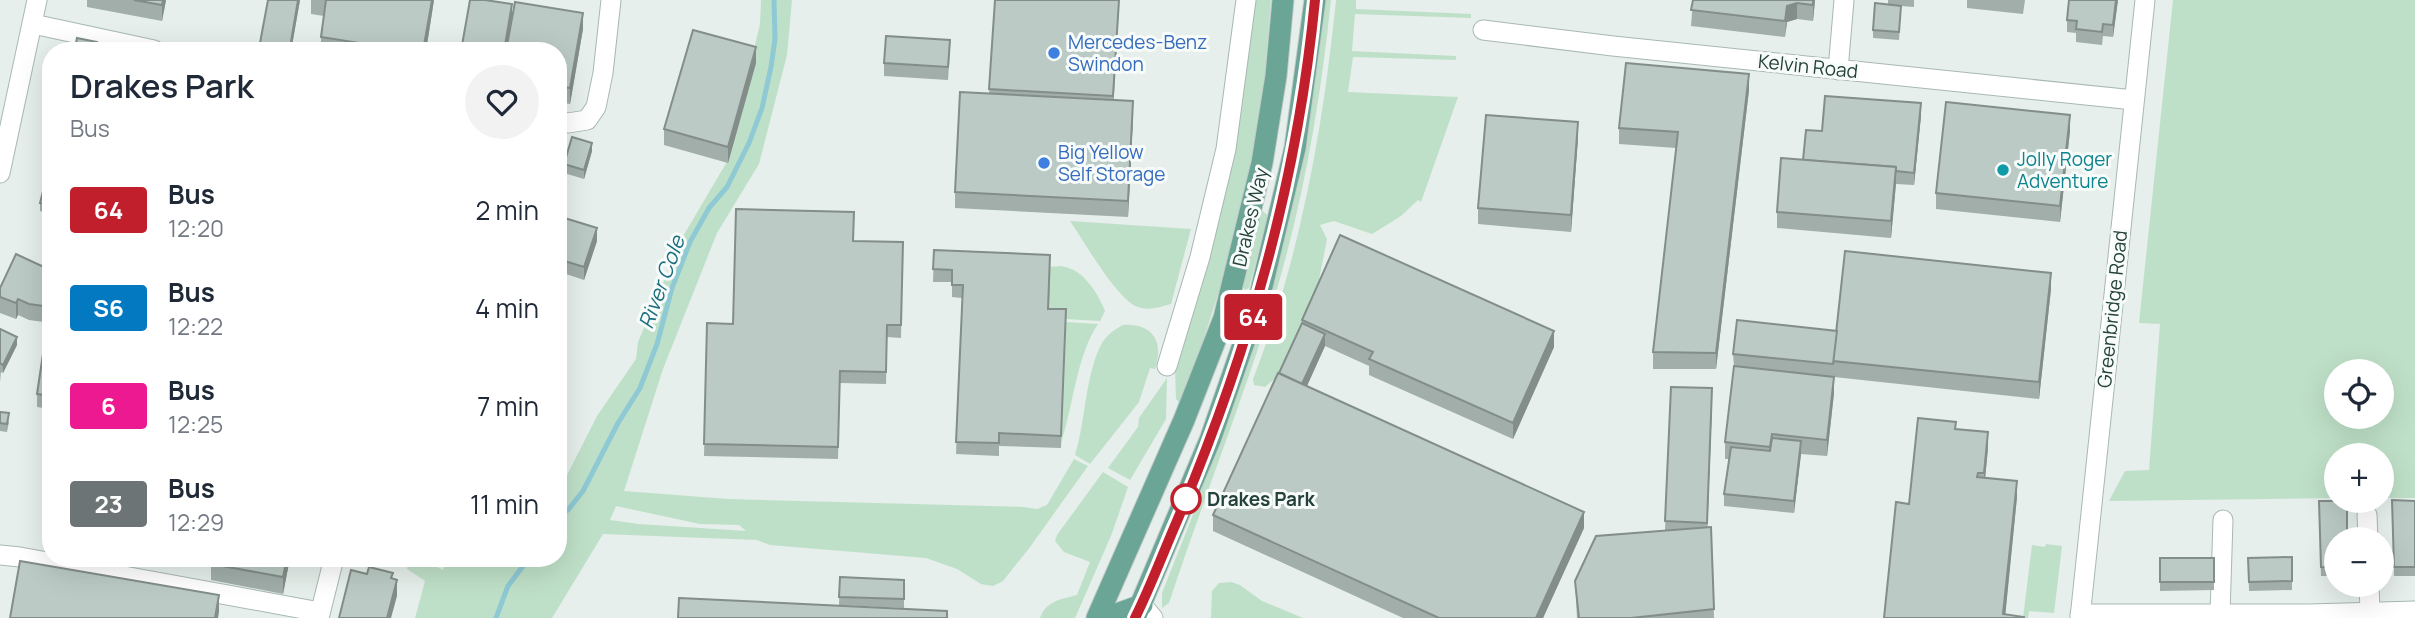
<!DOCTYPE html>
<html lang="en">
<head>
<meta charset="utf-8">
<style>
	:root { --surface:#fff; --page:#f2f2f3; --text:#1f2937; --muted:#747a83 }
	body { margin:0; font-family:Manrope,sans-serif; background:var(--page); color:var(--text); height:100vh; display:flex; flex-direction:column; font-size:26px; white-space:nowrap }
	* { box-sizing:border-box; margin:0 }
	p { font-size:23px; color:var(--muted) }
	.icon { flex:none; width:38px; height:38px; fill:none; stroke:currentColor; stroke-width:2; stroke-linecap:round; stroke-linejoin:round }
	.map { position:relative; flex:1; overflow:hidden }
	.panel { position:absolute; left:42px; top:42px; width:525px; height:525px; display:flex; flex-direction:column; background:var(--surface); border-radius:28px; box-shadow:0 7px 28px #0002 }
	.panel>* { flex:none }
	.badge { padding:0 14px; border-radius:5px; font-size:24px; line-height:46px }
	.fabs { position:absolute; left:2324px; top:359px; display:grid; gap:14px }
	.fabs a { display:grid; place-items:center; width:70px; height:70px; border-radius:50%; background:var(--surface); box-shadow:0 7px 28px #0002; font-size:35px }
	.map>.badge { position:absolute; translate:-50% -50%; box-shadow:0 0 0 4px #fff }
	.round { display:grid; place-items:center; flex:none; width:74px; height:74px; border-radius:37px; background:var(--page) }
	.head { display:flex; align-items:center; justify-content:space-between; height:119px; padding:0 28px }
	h1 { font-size:33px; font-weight:600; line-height:52px }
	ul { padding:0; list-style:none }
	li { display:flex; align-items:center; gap:21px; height:98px; padding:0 28px }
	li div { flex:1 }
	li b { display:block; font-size:26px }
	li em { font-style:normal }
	li .badge { min-width:77px; font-weight:700; text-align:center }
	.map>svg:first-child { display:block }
	.green { fill:#bfe0c8; fill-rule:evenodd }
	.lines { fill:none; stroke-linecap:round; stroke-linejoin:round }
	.stream { stroke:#8ec9d4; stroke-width:5 }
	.minor-casing { stroke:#a8b8b2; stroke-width:21 }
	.major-casing { stroke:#c2cac8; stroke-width:23 }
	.minor { stroke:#fff; stroke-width:19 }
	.major { stroke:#6aa596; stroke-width:21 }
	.wall { fill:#a1aea9 }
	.shaded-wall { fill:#838d89 }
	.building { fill:#bbcac4; stroke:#838d89; stroke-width:2 }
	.line-casing { stroke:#fff; stroke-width:16 }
	.line { stroke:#c21f2c; stroke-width:10 }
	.shop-dot { fill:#3f7fe0; stroke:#f7fbf9; stroke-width:2.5 }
	.culture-dot { fill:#0f9aa8; stroke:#f7fbf9; stroke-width:2.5 }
	.stop-dot { fill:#fff; stroke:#c21f2c; stroke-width:3.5 }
	.labels { text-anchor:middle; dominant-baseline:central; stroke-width:6; stroke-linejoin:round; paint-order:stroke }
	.shop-label { font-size:19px; fill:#366cbe; stroke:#f7fbf9; text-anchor:start }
	.street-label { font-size:19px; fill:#24423a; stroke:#f7fbf9 }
	.culture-label { font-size:19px; fill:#0d838f; stroke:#f7fbf9; text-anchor:start }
	.stop-label { font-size:19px; font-weight:bold; fill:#24423a; stroke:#f7fbf9; text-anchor:start }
	.water-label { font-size:21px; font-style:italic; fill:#1c6f80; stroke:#f7fbf9 }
</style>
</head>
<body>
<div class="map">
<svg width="2415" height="618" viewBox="0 0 2415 618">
	<rect width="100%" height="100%" fill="#e6efeb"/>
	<!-- green -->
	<g class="green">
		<path d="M761 0H792L787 55 759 164 717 233 663 369 624 491 728 499 1023 507 1037 509 1047 505 1074 459 1088 466 1030 547 1003 581 993 586 981 584 957 569 926 558 770 545 757 540 603 534 552 618H415L425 581 407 569 409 558H421L443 570 447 558H558V487H561L597 416 636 359 638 342 682 238 728 160 760 24ZM616 506 700 524 739 525 746 531 639 524 610 520Z"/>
		<path d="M1255 0H1271C1267 46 1265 92 1257 138 1241 229 1212 317 1181 404L1176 399 1175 370 1218 225 1236 142Z"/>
		<path d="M1324 0H1331C1320 106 1302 210 1270 312 1239 410 1201 506 1169 603L1162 608V593L1192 517 1257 327 1306 132 1315 83Z"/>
		<path d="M1336 0H1356V9L1471 14V18L1355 14 1352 51 1456 56V60L1353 57 1348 92 1458 97 1421 202 1418 200 1401 216 1372 234 1334 221 1320 225 1327 239 1318 285 1304 322 1279 375 1265 387 1254 385 1253 379C1300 258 1323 129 1336 0Z"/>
		<path d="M2173 0H2415V498H2382V455H2336V498L2109 501 2125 471 2149 470 2160 324 2139 323ZM2336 371H2382V416H2336Z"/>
		<path d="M1263 211 1268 216 1249 288 1245 290 1242 286 1260 213Z"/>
		<path d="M1070 221 1191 229 1171 304C1160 307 1149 311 1138 307 1117 300 1084 241 1070 221Z"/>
		<path d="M1060 266C1083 268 1097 292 1105 311L1100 321 1048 318 1050 267Z"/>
		<path d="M1066 322 1098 324C1077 354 1073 407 1061 443Z"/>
		<path d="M1123 325C1154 323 1164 343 1155 369L1150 368 1139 402 1090 464 1075 455C1086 420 1085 374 1102 343 1107 335 1115 329 1123 325Z"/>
		<path d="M1167 378 1166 419 1130 480 1108 468 1138 427 1139 418Z"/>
		<path d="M1103 472 1128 487 1111 536 1075 618H1040C1046 601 1061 599 1077 595L1090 562 1064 552 1055 541 1057 535Z"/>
		<path d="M2046 544 2062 546 2054 613 2029 611 2028 618H2023L2032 545 2045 547Z"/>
		<path d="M1231 582 1240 585 1262 601 1303 618H1211L1212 591 1219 583Z"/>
	</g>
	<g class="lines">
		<!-- stream -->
		<g class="stream">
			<path d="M558 525 559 516 568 510 583 491 618 423 640 388 657 344 672 288 690 242 709 208 727 187 749 143 762 108 771 67 775 39 774 0"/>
			<path d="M496 618 508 586 529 558"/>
		</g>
		<defs>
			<g id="minor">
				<path d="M33 24 154 50"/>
				<path d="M1483 30 1613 46 2134 100"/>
				<path d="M1838 70 1844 0"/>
				<path d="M558 121 568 123 587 120 596 107 603 73 611 0"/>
				<path d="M0 173 37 0"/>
				<path d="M1167 366 1200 257 1226 149 1246 0"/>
				<path d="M2367 515 2368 539"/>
				<path d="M0 555 20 557 320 612"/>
				<path d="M2369 584 2370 612"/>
				<path d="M1142 605 1153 618"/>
				<path d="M2080 614H2309L2415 611"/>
				<path d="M2220 614 2223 520"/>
				<path d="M319 618 334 558"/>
				<path d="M2080 618 2145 0"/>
			</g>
			<g id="major">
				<path d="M1097 618 1184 420 1224 318 1262 163 1276 76 1283 0"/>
				<path d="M1115 618 1117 614 1142 605"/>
				<path d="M1135 618 1210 440 1259 299 1295 148 1315 0"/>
			</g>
		</defs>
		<!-- minor casing -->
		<use href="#minor" class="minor-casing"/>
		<!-- major casing -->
		<use href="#major" class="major-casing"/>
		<!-- minor -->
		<use href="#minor" class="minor"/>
		<!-- major -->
		<use href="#major" class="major"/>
	</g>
	<!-- wall -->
	<g class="wall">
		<path d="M87 0H166L162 21 87 7Z"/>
		<path d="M300 0 291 51H260V43Z"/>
		<path d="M311 0H434L426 51H321V37L324 16 311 14Z"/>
		<path d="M995 0H1119L1113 100 1133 117 1128 217 955 208V192L989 94Z"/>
		<path d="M1693 0H1815L1813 21 1797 19 1787 22 1785 37 1691 26Z"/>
		<path d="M1888 0H1914V7L1901 6 1899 40 1873 38V30L1888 5Z"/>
		<path d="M1967 0H2025L2023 14 1967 8Z"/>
		<path d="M2118 0 2113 37 2103 36 2102 45 2076 42V33L2067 32V20Z"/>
		<path d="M583 29 570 104 558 102V51Z"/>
		<path d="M950 52 948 80 884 76V63Z"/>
		<path d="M756 63 728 163 664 145V129Z"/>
		<path d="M1749 90 1716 369H1653V352L1676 148 1619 144V128Z"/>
		<path d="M1921 116 1914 185 1896 184 1891 238 1777 228V212L1803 160 1822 131Z"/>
		<path d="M2070 131 2060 222 1936 209V193Z"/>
		<path d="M1578 138 1571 232 1478 224V208Z"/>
		<path d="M592 151 584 179 564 173V164Z"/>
		<path d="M51 169V214L40 211V203Z"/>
		<path d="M558 216 597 241 584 280 566 274V278L558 300Z"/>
		<path d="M854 241 903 242 901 338 887 337 886 384 840 383 838 459 704 456 707 323 733 324Z"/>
		<path d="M934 250 1050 267 1049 309H1066L1061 448 999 446V456L956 454 962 298 952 297V282H933Z"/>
		<path d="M46 268 51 269V323L29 320 18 315 16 319 0 313V288Z"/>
		<path d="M2051 289 2039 399 1834 377V393L1827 456 1801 454 1794 513 1724 506V494L1729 459H1725V442L1734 366 1733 354 1837 331Z"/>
		<path d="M1302 320 1554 347 1513 439 1369 375V366L1325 346 1307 386 1584 528 1543 618H1403L1213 531V515L1279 373 1302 324Z"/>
		<path d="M0 329 17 345 3 373 1 372 0 382Z"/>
		<path d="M51 335V409L37 407V394Z"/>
		<path d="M1671 387 1712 404 1707 527H1711L1714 618H1577L1575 581 1665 530Z"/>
		<path d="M0 412 9 422 7 432 0 431Z"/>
		<path d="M1956 429 1988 448 1985 478 2017 497 2005 615 1884 618 1909 504Z"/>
		<path d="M2392 500 2415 501V576H2394Z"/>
		<path d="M2319 501 2336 539V576H2321Z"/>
		<path d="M2292 557V590L2249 591 2248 558Z"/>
		<path d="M89 558H136L134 567Z"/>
		<path d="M290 558 283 594 211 580V564Z"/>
		<path d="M2160 558H2214V590L2160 591Z"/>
		<path d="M840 577 904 580V608L839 605Z"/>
	</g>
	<!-- shaded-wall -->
	<g class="shaded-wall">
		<path d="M163 0H166L162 21V5Z"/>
		<path d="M298 0H300L291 51H290Z"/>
		<path d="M432 0H434L426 51H423Z"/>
		<path d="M1119 0 1113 112V96Z"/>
		<path d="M1813 0H1815L1813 21Z"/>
		<path d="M2116 0H2118L2113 37V25Z"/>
		<path d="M1797 3V19L1787 22 1785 37 1787 6Z"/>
		<path d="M512 4V17L506 51H504Z"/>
		<path d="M583 13V29L570 104V88Z"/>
		<path d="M756 47V63L728 163V147Z"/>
		<path d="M1749 74V90L1716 369V353Z"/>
		<path d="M1133 101V117L1128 217V201Z"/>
		<path d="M1921 103V116L1914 185V173Z"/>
		<path d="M2070 115V131L2060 222V206Z"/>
		<path d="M1578 122V138L1571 232V215Z"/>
		<path d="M592 143V151L584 179V170Z"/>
		<path d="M1896 167V183L1891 238V221Z"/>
		<path d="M597 228V241L584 280V267Z"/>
		<path d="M566 266V278L558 300V288Z"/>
		<path d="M2051 273V289L2039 399V382Z"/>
		<path d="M18 299V315L16 319V303Z"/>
		<path d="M1554 331V347L1513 439V423Z"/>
		<path d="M1325 334V346L1301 399V387Z"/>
		<path d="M17 337V345L3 373V365Z"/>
		<path d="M1834 377V393L1827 456V440Z"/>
		<path d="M1712 388V404L1707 539V523Z"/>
		<path d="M1988 432V448L1984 490V473Z"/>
		<path d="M1801 441V454L1794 513V501Z"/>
		<path d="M2017 481V497L2005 618H2003Z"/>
		<path d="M1584 512V528L1543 618H1536Z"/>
		<path d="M287 558H290L283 594V577Z"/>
		<path d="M397 580V596L391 618H387Z"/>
		<path d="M219 595V612L218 618H215Z"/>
	</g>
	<!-- building -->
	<g class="building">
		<path d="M134 0H163L162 5Z"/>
		<path d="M268 0H298L290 48 260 43Z"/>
		<path d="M326 0H432L423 51H414L391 47V51H365L366 44 321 37Z"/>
		<path d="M470 0H485L512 4 504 51H461Z"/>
		<path d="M995 0H1119L1113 96 989 89Z"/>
		<path d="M1693 0H1813V5L1797 3 1787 6 1785 21 1691 10Z"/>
		<path d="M2069 0H2116L2113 25 2103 24 2102 32 2076 29 2077 21 2067 20Z"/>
		<path d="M515 2 583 13 570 88 558 86V51H506Z"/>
		<path d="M1875 3 1901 6 1899 32 1873 30Z"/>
		<path d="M693 30 756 47 728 147 664 129Z"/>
		<path d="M886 36 950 40 948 67 884 63Z"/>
		<path d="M77 38 97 42 95 51H72L73 47 75 48Z"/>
		<path d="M1626 63 1749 74 1716 353 1653 352 1678 132 1619 128Z"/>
		<path d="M960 92 1133 101 1128 201 955 192Z"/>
		<path d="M1825 96 1921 103 1914 173 1896 171V167L1803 160 1806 130 1822 131Z"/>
		<path d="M1946 102 2070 115 2060 206 1936 193Z"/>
		<path d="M1486 115 1578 122 1571 215 1478 208Z"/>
		<path d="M572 137 592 143 584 170 564 164Z"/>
		<path d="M1781 158 1896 167 1891 221 1777 212Z"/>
		<path d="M49 168 51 169V206L40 203Z"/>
		<path d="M736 209 854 212 853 241 903 242 901 325H887L886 372 840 371 838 447 704 444 707 323 733 324Z"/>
		<path d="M558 216 597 228 584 267 558 259Z"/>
		<path d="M1340 235 1554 331 1513 423 1369 359 1373 352 1302 320Z"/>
		<path d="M934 250 1050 255 1048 309H1066L1061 436 999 433V443L956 442 963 285H952V270L933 269Z"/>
		<path d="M1845 251 2051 273 2039 382 1833 361Z"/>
		<path d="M16 254 46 268 51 269V307L29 304 18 299 16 303 0 297V288Z"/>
		<path d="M558 263 566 266 558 288Z"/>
		<path d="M1737 320 1837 331 1833 364 1733 354Z"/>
		<path d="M1302 323 1325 334 1302 384 1279 373Z"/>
		<path d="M0 329 17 337 3 365 0 363Z"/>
		<path d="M46 334 51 335V396L37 394Z"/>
		<path d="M1734 366 1834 377 1827 440 1772 434 1770 447 1725 442Z"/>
		<path d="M1278 373 1584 512 1536 618H1439L1213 515Z"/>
		<path d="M1671 387 1712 388 1707 523 1665 521Z"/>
		<path d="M0 412 9 413 7 424 0 423Z"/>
		<path d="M1918 418 1956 422 1955 429 1988 432 1984 473H1978L1977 477 2017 481 2003 614 2024 617V618H1884L1896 502 1909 504Z"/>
		<path d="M1772 438 1801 441 1794 501 1724 494 1731 447 1770 451Z"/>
		<path d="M2392 500 2415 501V567H2394Z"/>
		<path d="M2319 501H2347V539H2336V568L2321 567Z"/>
		<path d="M1711 527 1714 609 1631 618H1579L1575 581 1596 536Z"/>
		<path d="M2292 557V581L2249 582 2248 558Z"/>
		<path d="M212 558H287L283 577 211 564Z"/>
		<rect x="2160" y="558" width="54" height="24"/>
		<path d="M20 561 219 595 215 618H10Z"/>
		<path d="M369 567 393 573 391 578 397 580 387 618H339L351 570 367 574Z"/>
		<path d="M840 577 904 580V599L839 597Z"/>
		<path d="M679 598 947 611V618H678Z"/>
	</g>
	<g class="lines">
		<defs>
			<path id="line" d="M1135 618C1151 586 1163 553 1177 521 1249 351 1297 184 1315 0"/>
		</defs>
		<!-- line casing -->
		<use href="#line" class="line-casing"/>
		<!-- line -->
		<use href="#line" class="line"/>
	</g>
	<!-- markers -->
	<g class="shop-dot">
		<circle cx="1054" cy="53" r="7"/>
		<circle cx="1044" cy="163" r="7"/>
	</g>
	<circle class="culture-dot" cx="2003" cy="170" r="7"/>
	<circle class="stop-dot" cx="1186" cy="499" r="14"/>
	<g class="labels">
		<!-- shop labels -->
		<g class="shop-label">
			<text x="1068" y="42">Mercedes-Benz<tspan x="1068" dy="22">Swindon</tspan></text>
			<text x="1058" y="152">Big Yellow<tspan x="1058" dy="22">Self Storage</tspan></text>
		</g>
		<!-- street labels -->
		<g class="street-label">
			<text transform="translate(1808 66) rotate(6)">Kelvin Road</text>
			<text transform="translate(1250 217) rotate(-77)">Drakes Way</text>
			<text transform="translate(2112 309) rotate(-84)">Greenbridge Road</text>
		</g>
		<!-- culture labels -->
		<g class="culture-label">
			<text x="2017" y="159">Jolly Roger<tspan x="2017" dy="22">Adventure</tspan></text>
		</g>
		<!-- stop labels -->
		<g class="stop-label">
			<text x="1207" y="499">Drakes Park</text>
		</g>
		<!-- water labels -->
		<g class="water-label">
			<text transform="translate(661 282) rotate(-70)">River Cole</text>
		</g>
	</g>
</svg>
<div class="fabs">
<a><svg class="icon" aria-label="locate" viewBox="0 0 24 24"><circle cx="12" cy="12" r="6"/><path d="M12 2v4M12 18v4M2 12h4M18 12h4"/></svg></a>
<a>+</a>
<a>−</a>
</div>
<b class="badge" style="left:1253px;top:317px;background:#c21f2c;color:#fff">64</b>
<section class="panel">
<div class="head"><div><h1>Drakes Park</h1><p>Bus</p></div><a class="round"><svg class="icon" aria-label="heart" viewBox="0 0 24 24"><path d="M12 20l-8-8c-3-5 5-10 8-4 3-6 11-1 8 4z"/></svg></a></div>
<ul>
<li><span class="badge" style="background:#c21f2c;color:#fff">64</span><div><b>Bus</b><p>12:20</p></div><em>2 min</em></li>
<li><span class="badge" style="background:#0279c1;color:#fff">S6</span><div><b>Bus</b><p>12:22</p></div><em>4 min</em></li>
<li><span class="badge" style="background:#ed1990;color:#fff">6</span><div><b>Bus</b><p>12:25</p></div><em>7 min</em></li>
<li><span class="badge" style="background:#6c7476;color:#fff">23</span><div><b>Bus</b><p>12:29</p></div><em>11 min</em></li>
</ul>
</section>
</div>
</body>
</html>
